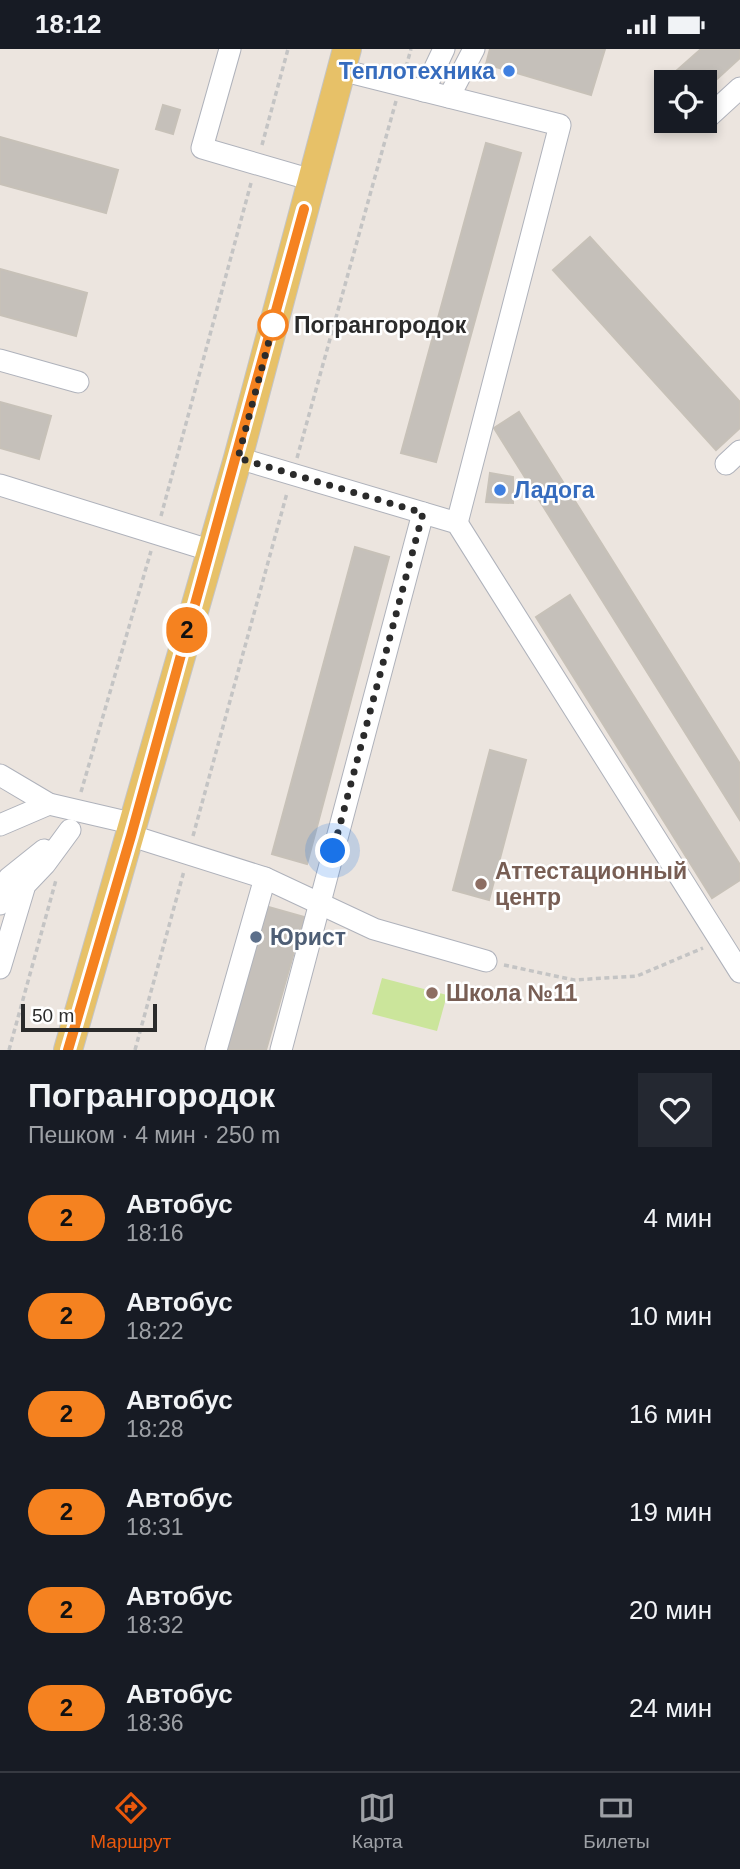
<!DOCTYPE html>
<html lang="ru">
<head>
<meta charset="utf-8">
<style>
	:root { --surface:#171b24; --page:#242831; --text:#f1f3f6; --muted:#9ea1a6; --line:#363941; --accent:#ea580c }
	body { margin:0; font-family:Helvetica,sans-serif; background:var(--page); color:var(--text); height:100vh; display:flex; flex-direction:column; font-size:26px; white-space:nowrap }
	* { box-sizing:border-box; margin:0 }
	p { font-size:23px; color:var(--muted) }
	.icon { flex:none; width:38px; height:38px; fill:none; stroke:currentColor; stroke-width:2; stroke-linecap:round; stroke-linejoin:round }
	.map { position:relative; height:1001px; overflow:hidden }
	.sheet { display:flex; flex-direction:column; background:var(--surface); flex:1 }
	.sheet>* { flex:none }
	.badge { padding:0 14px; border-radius:23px; font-size:24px; line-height:46px }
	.controls { position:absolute; left:654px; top:21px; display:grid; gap:14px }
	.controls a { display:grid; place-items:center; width:63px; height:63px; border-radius:0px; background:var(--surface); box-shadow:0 4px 10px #0003; font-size:35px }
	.scale { position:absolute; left:21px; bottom:18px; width:136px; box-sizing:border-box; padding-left:7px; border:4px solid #2b2b2b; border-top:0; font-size:19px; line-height:24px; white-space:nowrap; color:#2b2b2b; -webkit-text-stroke:5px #fff; paint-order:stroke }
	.you { position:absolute; width:35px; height:35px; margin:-18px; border:5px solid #fff; border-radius:50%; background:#1a73e8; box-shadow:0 0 0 10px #1a73e833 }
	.map>.badge { position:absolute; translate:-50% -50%; box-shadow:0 0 0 4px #fff }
	.round { display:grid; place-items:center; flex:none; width:74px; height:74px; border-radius:0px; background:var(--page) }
	.summary { display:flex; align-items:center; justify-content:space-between; height:119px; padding:0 28px }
	h1 { font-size:33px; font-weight:800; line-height:52px }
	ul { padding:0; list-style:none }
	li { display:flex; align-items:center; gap:21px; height:98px; padding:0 28px }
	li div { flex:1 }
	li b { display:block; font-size:26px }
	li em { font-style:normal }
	li .badge { min-width:77px; font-weight:700; text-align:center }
	.status { display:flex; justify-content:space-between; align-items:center; height:49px; padding:0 35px; background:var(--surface); direction:ltr }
	.status svg { height:19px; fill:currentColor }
	.tabs { display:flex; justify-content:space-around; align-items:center; height:98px; border-top:2px solid var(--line); background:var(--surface); font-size:19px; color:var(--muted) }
	.tabs a { display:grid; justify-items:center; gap:4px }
	.tabs .selected { color:var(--accent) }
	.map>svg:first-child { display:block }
	.pitch { fill:#cbe59b }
	.building { fill:#c5c0ba; stroke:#c7c1b8; stroke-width:2 }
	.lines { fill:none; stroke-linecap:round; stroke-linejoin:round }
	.minor-casing { stroke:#afb2bb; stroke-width:23 }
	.major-casing { stroke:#c4c4c4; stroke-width:30 }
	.path { stroke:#c4c4c4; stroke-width:3.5; stroke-dasharray:5 3.5; stroke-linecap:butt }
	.minor { stroke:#fff; stroke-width:21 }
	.major { stroke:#e7c168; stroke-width:28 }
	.line-casing { stroke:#fff; stroke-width:16 }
	.line { stroke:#f58220; stroke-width:10 }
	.walk { stroke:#2b2b2b; stroke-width:7; stroke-dasharray:0 12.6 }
	.shop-dot { fill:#3f7fe0; stroke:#fff; stroke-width:2.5 }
	.stop-dot { fill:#fff; stroke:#f58220; stroke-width:3.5 }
	.education-dot { fill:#8d6e63; stroke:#fff; stroke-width:2.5 }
	.service-dot { fill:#5c6f8a; stroke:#fff; stroke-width:2.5 }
	.labels { text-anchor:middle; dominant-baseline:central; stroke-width:5; stroke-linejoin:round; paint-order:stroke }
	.shop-label { font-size:23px; font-weight:bold; fill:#366cbe; stroke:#fff; text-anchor:end }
	.stop-label { font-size:23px; font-weight:bold; fill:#2b2b2b; stroke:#fff; text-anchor:start }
	.education-label { font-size:23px; font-weight:bold; fill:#785e54; stroke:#fff; text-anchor:start }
	.service-label { font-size:23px; font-weight:bold; fill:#4e5e75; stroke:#fff; text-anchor:start }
</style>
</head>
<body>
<div class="status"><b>18:12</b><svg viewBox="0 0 49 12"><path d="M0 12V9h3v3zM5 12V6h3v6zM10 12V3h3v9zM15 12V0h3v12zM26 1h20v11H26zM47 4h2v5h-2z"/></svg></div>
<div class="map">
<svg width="740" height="1001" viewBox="0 0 740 1001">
	<rect width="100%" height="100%" fill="#ece5df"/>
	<!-- pitch -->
	<path class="pitch" d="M382 929 447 946 437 982 372 965Z"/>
	<!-- building -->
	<g class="building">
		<path d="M490 0H605L591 46 486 15Z"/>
		<path d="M701 0H740V9L705 41V33H667V48L658 38Z"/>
		<path d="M163 56 180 61 173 85 156 80Z"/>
		<path d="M0 88 118 121 106 164 0 135Z"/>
		<path d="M486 94 521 104 436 413 401 404Z"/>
		<path d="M590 188 740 353V379L716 401 553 221Z"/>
		<path d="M0 220 87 244 76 287 0 266Z"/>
		<path d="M0 353 51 367 39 410 0 399Z"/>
		<path d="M519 363 740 715V771L494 379Z"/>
		<path d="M490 424 513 428V454L486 453Z"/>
		<path d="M355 498 389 508 307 815 272 805Z"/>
		<path d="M570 546 740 816V831L712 849 536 568Z"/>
		<path d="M490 701 526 711 489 851 453 841Z"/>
		<path d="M265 857 304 868 266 1001H225Z"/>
	</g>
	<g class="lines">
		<defs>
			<g id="minor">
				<path d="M230 0 202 99 312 131"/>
				<path d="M341 21 560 76 457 474"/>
				<path d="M424 42 444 0"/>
				<path d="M449 48 474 0"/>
				<path d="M705 71 740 39"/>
				<path d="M0 311 78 333"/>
				<path d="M238 409 457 474 740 923"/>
				<path d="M726 415 740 402"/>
				<path d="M0 436 209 501"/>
				<path d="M0 726 49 755 135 775"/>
				<path d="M0 776 49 755"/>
				<path d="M132 787 265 829 374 880 486 912"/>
				<path d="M0 855 9 829 44 801"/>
				<path d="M0 919 25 836 45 815 70 781"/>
				<path d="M216 1001 265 829"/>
				<path d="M281 1001 423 464"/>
			</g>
			<path id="major" d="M68 1001 238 409 347 0"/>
		</defs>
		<!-- minor casing -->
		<use href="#minor" class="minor-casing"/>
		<!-- major casing -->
		<use href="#major" class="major-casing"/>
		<!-- path -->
		<g class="path">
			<path d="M406 18 411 0"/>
			<path d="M262 96 288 0"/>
			<path d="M297 409 396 52"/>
			<path d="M161 467 251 134"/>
			<path d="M81 743 151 502"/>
			<path d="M193 787 287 444"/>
			<path d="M504 916 574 931 637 927 703 899"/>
			<path d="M9 1001 56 831"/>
			<path d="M135 1001 184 822"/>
		</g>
		<!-- minor -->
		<use href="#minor" class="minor"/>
		<!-- major -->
		<use href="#major" class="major"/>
	</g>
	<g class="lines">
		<defs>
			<path id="line" d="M68 1001 131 787 304 160"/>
		</defs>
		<!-- line casing -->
		<use href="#line" class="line-casing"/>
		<!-- line -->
		<use href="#line" class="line"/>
		<!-- walk -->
		<path class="walk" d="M273 276 274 273 238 409 423 464 333 802"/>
	</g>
	<!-- markers -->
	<g class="shop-dot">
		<circle cx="509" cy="22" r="7"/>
		<circle cx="500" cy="441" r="7"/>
	</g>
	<circle class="stop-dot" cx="273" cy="276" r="14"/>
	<g class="education-dot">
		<circle cx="481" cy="835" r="7"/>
		<circle cx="432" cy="944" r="7"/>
	</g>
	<circle class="service-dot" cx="256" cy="888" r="7"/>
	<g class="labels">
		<!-- shop labels -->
		<g class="shop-label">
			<text x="495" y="22">Теплотехника</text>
			<text x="514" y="441" text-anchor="start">Ладога</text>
		</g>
		<!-- stop labels -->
		<g class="stop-label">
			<text x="294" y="276">Погрангородок</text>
		</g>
		<!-- education labels -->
		<g class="education-label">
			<text x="495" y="822">Аттестационный<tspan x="495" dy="26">центр</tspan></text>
			<text x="446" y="944">Школа №11</text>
		</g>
		<!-- service labels -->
		<g class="service-label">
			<text x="270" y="888">Юрист</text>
		</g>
	</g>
</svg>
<div class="controls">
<a><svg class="icon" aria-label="locate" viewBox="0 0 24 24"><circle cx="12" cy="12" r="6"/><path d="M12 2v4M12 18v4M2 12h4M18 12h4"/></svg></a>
</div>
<div class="scale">50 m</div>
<div class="you" style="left:333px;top:802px"></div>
<b class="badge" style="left:187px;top:581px;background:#f58220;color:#111">2</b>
</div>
<section class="sheet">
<div class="summary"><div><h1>Погрангородок</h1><p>Пешком · 4 мин · 250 m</p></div><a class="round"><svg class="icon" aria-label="heart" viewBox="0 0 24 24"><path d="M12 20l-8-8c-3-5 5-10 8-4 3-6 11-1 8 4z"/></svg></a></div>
<ul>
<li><span class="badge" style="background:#f58220;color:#111">2</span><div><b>Автобус</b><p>18:16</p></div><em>4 мин</em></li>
<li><span class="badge" style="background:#f58220;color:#111">2</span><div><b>Автобус</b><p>18:22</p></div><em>10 мин</em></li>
<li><span class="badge" style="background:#f58220;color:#111">2</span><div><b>Автобус</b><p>18:28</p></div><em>16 мин</em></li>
<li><span class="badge" style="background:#f58220;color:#111">2</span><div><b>Автобус</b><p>18:31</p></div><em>19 мин</em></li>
<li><span class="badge" style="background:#f58220;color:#111">2</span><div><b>Автобус</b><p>18:32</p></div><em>20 мин</em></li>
<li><span class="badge" style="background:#f58220;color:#111">2</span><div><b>Автобус</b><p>18:36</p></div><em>24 мин</em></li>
</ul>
</section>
<nav class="tabs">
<a class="selected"><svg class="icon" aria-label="directions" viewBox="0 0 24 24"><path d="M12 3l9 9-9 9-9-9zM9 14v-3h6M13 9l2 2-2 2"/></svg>Маршрут</a>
<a><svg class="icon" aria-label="map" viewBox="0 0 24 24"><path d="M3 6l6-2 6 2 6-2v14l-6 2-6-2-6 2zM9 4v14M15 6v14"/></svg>Карта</a>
<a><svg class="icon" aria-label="tickets" viewBox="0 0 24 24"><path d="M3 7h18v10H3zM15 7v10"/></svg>Билеты</a>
</nav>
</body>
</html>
